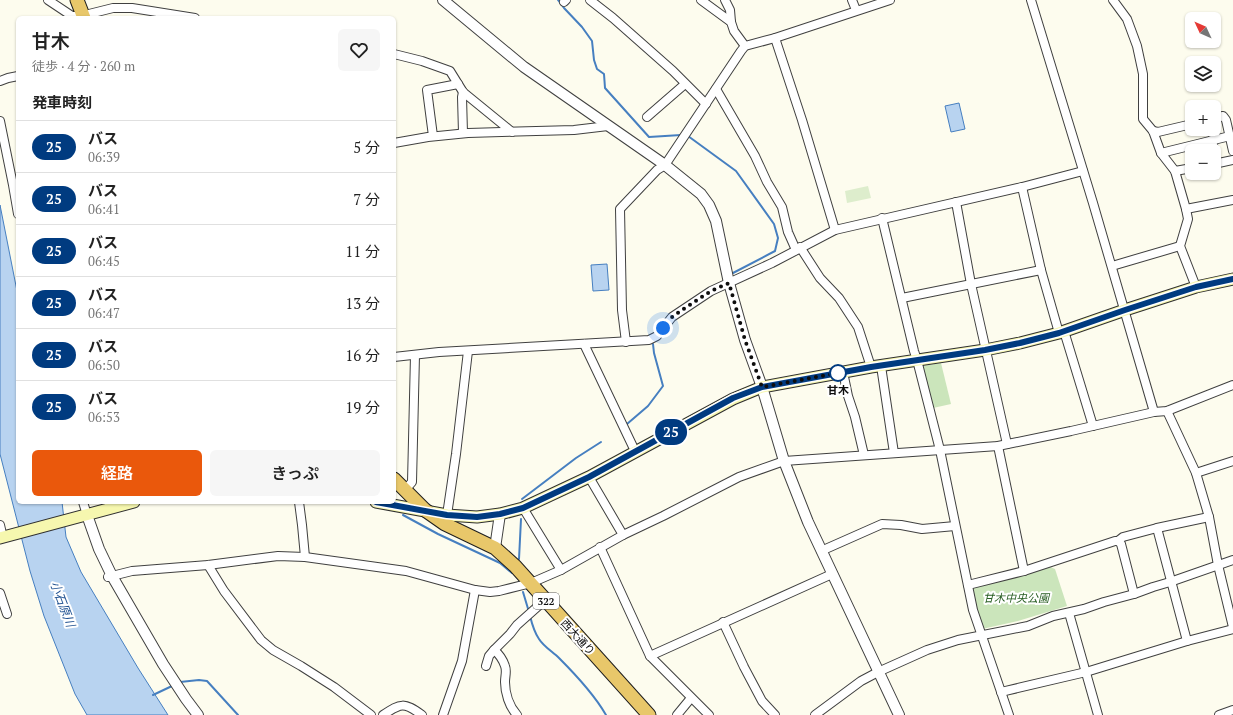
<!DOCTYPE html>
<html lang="ja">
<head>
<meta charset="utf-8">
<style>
	:root { --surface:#fff; --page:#f6f6f6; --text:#222; --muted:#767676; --line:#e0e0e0; --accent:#ea580c }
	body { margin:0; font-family:"PT Serif","Noto Sans JP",serif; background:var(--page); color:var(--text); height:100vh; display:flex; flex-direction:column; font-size:15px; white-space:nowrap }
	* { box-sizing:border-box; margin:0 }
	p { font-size:13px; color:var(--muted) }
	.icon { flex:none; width:22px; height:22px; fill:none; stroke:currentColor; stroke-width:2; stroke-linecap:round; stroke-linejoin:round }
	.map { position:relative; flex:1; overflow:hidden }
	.sheet { position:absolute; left:16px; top:16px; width:380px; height:488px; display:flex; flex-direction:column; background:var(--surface); border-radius:6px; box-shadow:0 1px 3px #0004 }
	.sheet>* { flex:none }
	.badge { padding:0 8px; border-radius:13px; font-size:14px; line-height:26px }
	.needle { width:26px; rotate:314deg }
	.buttons { position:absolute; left:1185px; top:12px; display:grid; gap:8px }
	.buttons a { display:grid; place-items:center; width:36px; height:36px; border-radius:6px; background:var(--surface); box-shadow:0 1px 3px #0004; font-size:20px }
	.you { position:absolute; width:20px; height:20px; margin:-10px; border:3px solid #fff; border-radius:50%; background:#1a73e8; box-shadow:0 0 0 6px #1a73e833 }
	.map>.badge { position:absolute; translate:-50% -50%; box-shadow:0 0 0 2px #fff }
	h2 { padding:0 16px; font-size:15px; line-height:36px }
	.round { display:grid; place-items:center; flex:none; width:42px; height:42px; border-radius:6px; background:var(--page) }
	.headline { display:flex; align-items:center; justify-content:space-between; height:68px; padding:0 16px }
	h1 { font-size:19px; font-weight:600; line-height:30px }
	.button { display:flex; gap:8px; margin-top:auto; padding:8px 16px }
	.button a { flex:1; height:46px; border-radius:6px; background:var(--accent); color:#fff; font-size:16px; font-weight:600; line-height:46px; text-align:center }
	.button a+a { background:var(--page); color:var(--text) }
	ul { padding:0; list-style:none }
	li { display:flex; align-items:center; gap:12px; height:52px; padding:0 16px; border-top:1px solid var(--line) }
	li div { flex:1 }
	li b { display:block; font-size:15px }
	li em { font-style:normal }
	li .badge { min-width:44px; font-weight:700; text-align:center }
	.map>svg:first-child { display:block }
	.green { fill:#cbe5bb }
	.pitch { fill:#ddedcc }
	.water { fill:#b8d3f0; stroke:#467fc0 }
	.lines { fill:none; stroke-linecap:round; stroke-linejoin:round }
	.stream { stroke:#467fc0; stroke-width:2 }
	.minor-casing { stroke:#404040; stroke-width:10 }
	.tertiary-casing { stroke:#404040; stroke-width:12 }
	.secondary-casing { stroke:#2f2f2f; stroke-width:13 }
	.trunk-casing { stroke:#1e1e1e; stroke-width:15 }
	.minor { stroke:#fff; stroke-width:8 }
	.tertiary { stroke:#fff; stroke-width:10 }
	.secondary { stroke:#f6f7af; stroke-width:11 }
	.trunk { stroke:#e8c76a; stroke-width:13 }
	.line-casing { stroke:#fff; stroke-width:9 }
	.line { stroke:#003b80; stroke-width:6 }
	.walk { stroke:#0d0d0d; stroke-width:4; stroke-dasharray:0 7.2 }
	.stop-dot { fill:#fff; stroke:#003b80; stroke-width:2 }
	.labels { text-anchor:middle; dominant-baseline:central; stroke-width:4; stroke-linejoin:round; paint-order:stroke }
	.shield { fill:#fff; stroke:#565656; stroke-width:1 }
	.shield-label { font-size:10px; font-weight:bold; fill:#0d0d0d }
	.stop-label { font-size:11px; font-weight:bold; fill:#0d0d0d; stroke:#fff }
	.park-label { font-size:11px; font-style:italic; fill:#285e23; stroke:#fff }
	.street-label { font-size:11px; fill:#0d0d0d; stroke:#fff }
	.water-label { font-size:12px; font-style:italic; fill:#225392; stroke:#fff }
</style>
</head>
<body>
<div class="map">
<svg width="1233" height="715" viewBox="0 0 1233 715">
	<rect width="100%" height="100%" fill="#fdfcee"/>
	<!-- green -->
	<g class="green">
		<path d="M941 363 951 404 933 408 922 366Z"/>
		<path d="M1048 566 1055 569 1067 606 1018 621 982 629 972 590 974 587Z"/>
	</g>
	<!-- pitch -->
	<path class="pitch" d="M868 186 871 198 847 203 845 191Z"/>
	<!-- water -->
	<g class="water">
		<path d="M959 103 965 129 951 132 945 106Z"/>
		<path d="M0 205 18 296V502H62L66 537 81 572 138 668 168 715H87L75 694 44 616 30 571 0 454Z"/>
		<path d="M607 264 609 290 593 291 591 265Z"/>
	</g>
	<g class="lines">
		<!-- stream -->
		<g class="stream">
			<path d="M558 0 564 8 582 27 592 41 594 60 597 69 604 74 605 88 649 137 681 135"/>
			<path d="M688 136 736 171 774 224 778 238 775 251 733 273"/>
			<path d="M627 424 648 406 663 386 654 353 653 344"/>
			<path d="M522 499 576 458 601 442"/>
			<path d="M403 515 438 534 500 563 512 573"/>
			<path d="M519 559 521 519"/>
			<path d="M523 592 529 612"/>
			<path d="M530 616C532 624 534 632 539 639 544 647 553 652 559 658 576 675 594 694 606 715"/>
			<path d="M180 682 199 680 207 681 238 715"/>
			<path d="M153 695 172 686"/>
		</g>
		<defs>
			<g id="minor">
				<path d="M48 0 72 16H83L89 14 113 8H132L195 18"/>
				<path d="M590 0 613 18 673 71 706 104"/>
				<path d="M701 0 731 22 734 31 745 46"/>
				<path d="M725 0 730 10 731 22"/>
				<path d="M852 0 856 10"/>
				<path d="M1031 0 1093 203 1154 412"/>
				<path d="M1113 0 1127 19 1137 46 1143 74V119L1153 131 1161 153 1175 171 1186 209 1188 219 1180 246 1196 287"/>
				<path d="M564 2 566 0"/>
				<path d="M775 38 802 120 835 230"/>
				<path d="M394 54 422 61 450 71 463 92 512 132"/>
				<path d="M0 81 8 78 18 76"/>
				<path d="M716 89 755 156 767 182 782 207 788 232 796 250"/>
				<path d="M463 92 462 97 463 133"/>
				<path d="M647 117 685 84"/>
				<path d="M1214 118 1223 116 1226 120 1233 151"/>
				<path d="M0 121 13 185 18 214"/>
				<path d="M1153 131 1158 132 1192 124"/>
				<path d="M433 136 427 90 458 84"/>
				<path d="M1212 140 1217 163"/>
				<path d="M394 143 428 137 468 133 574 130 608 126"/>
				<path d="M1161 153 1230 136"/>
				<path d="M1214 164 1233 160"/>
				<path d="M1175 171 1192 168"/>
				<path d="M1022 187 1041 270 1059 333"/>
				<path d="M956 202 971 284 1007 444"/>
				<path d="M1186 209 1233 200"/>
				<path d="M882 218 914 351 917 360 940 450 973 610 1009 715"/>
				<path d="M800 247 820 278 839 298 858 327 871 367"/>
				<path d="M1112 266 1180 246"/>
				<path d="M902 298 1041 270"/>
				<path d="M1064 331 1093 426"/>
				<path d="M626 342 622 310 620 209 657 170 665 165 741 51 745 46 775 38 890 0"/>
				<path d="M584 344 635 451"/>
				<path d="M394 357 439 352 649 340 657 336 672 317 711 291 772 263 835 230 1022 187 1083 171"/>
				<path d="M881 366 894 453"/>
				<path d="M843 372 848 396 855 417 864 455"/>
				<path d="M1167 411 1196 473 1209 517 1218 565 1233 627"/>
				<path d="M998 446 1024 571"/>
				<path d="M1196 473 1233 461"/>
				<path d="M589 477 623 535"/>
				<path d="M405 490 412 482 415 355"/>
				<path d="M83 502 87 515"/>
				<path d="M299 502 302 525 305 557"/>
				<path d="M523 508 561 570"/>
				<path d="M447 515 456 454 468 351"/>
				<path d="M0 525 3 538"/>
				<path d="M1157 528 1187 641"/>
				<path d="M1118 541 1121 544 1134 594"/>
				<path d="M600 547 650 656 709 715"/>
				<path d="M821 551 882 524 901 525 922 529 955 526"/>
				<path d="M208 565 224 591 261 640 273 650 301 666 334 687 371 715"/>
				<path d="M108 577 132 571 208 565 278 556 305 557 406 571 475 590 490 592 499 591 531 583 561 570 623 535 663 516 739 477 784 461 998 446 1071 431 1154 412 1167 411 1233 385"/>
				<path d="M968 585 1024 571 1115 541H1118L1123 537 1157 528 1209 517"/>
				<path d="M0 593 7 614"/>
				<path d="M1069 613 1098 715"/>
				<path d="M723 622 744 667 762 701 775 715"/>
				<path d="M494 650C499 654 503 660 505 666 507 671 505 676 505 682 505 693 509 706 517 715"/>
				<path d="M650 656 832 574"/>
				<path d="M486 666 489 656 494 650 510 634 517 625 545 600"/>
				<path d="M1001 692 1086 672 1187 641 1233 629"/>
				<path d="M383 715C401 703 404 702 422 715"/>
				<path d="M443 715 462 661 475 590"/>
				<path d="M677 715 691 698"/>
				<path d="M815 715 861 681 878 672 927 650 958 640 1028 626 1053 616 1084 609 1104 602 1134 594 1153 587 1170 582 1233 560"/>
				<path d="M1219 715 1233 710"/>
			</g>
			<g id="tertiary">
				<path d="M443 0 524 67 665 165 701 194 709 205 716 221 729 283 745 340 762 387 784 461 808 522 899 715"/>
				<path d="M87 515 99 549 112 576 163 664 186 699 198 715"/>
				<path d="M495 548 500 514"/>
			</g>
			<g id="secondary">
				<path d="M376 502 447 515 477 517 500 514 523 508 589 477 733 399 762 387 871 367 985 350 1020 343 1059 333 1125 310 1196 287 1233 279"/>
				<path d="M0 538 134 502"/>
			</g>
			<g id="trunk">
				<path d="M77 0 84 18"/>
				<path d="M394 479 425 510 445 524 495 548 515 566 649 715"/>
			</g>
		</defs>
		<!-- minor casing -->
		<use href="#minor" class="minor-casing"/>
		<!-- tertiary casing -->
		<use href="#tertiary" class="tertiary-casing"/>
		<!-- secondary casing -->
		<use href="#secondary" class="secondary-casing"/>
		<!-- trunk casing -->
		<use href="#trunk" class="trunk-casing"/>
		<!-- minor -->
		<use href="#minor" class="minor"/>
		<!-- tertiary -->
		<use href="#tertiary" class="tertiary"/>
		<!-- secondary -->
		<use href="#secondary" class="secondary"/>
		<!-- trunk -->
		<use href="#trunk" class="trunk"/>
	</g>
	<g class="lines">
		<defs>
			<path id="line" d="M376 502 447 515 477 517 500 514 523 508 589 477 733 398 762 387 871 367 985 350 1020 343 1059 333 1125 310 1196 287 1233 279"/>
		</defs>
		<!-- line casing -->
		<use href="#line" class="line-casing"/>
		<!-- line -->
		<use href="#line" class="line"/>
		<!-- walk -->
		<path class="walk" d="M663 328 672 317 682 310 711 291 729 283 745 340 762 387 843 372 838 373"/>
	</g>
	<!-- markers -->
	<circle class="stop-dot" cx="838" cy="373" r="8"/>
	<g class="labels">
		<!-- shield labels -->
		<rect class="shield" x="533" y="593" width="26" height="16" rx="3"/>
		<g class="shield-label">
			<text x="546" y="601">322</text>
		</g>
		<!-- stop labels -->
		<g class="stop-label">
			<text x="838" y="390">甘木</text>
		</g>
		<!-- park labels -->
		<g class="park-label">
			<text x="1016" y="598">甘木中央公園</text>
		</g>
		<!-- street labels -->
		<g class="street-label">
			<text transform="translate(578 637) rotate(48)">西大通り</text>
		</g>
		<!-- water labels -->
		<g class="water-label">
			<text transform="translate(63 604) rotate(69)">小石原川</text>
		</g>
	</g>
</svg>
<div class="buttons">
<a><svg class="needle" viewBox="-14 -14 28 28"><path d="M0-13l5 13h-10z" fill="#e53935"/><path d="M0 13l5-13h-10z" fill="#767676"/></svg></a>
<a><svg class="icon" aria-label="layers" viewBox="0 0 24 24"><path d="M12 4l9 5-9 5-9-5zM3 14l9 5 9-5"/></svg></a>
<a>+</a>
<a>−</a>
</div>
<div class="you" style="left:663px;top:328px"></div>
<b class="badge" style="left:671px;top:432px;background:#003b80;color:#fff">25</b>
<section class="sheet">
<div class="headline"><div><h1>甘木</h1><p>徒歩 · 4 分 · 260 m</p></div><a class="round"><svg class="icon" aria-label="heart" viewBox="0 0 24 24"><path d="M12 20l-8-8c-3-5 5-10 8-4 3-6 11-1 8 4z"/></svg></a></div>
<h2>発車時刻</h2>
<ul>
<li><span class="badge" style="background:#003b80;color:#fff">25</span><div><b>バス</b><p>06:39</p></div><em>5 分</em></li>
<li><span class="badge" style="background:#003b80;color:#fff">25</span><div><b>バス</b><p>06:41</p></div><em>7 分</em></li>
<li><span class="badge" style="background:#003b80;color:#fff">25</span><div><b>バス</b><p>06:45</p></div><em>11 分</em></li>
<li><span class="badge" style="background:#003b80;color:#fff">25</span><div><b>バス</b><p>06:47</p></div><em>13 分</em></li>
<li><span class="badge" style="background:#003b80;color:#fff">25</span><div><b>バス</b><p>06:50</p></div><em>16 分</em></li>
<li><span class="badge" style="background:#003b80;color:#fff">25</span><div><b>バス</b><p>06:53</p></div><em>19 分</em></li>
</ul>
<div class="button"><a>経路</a><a>きっぷ</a></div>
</section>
</div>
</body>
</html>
